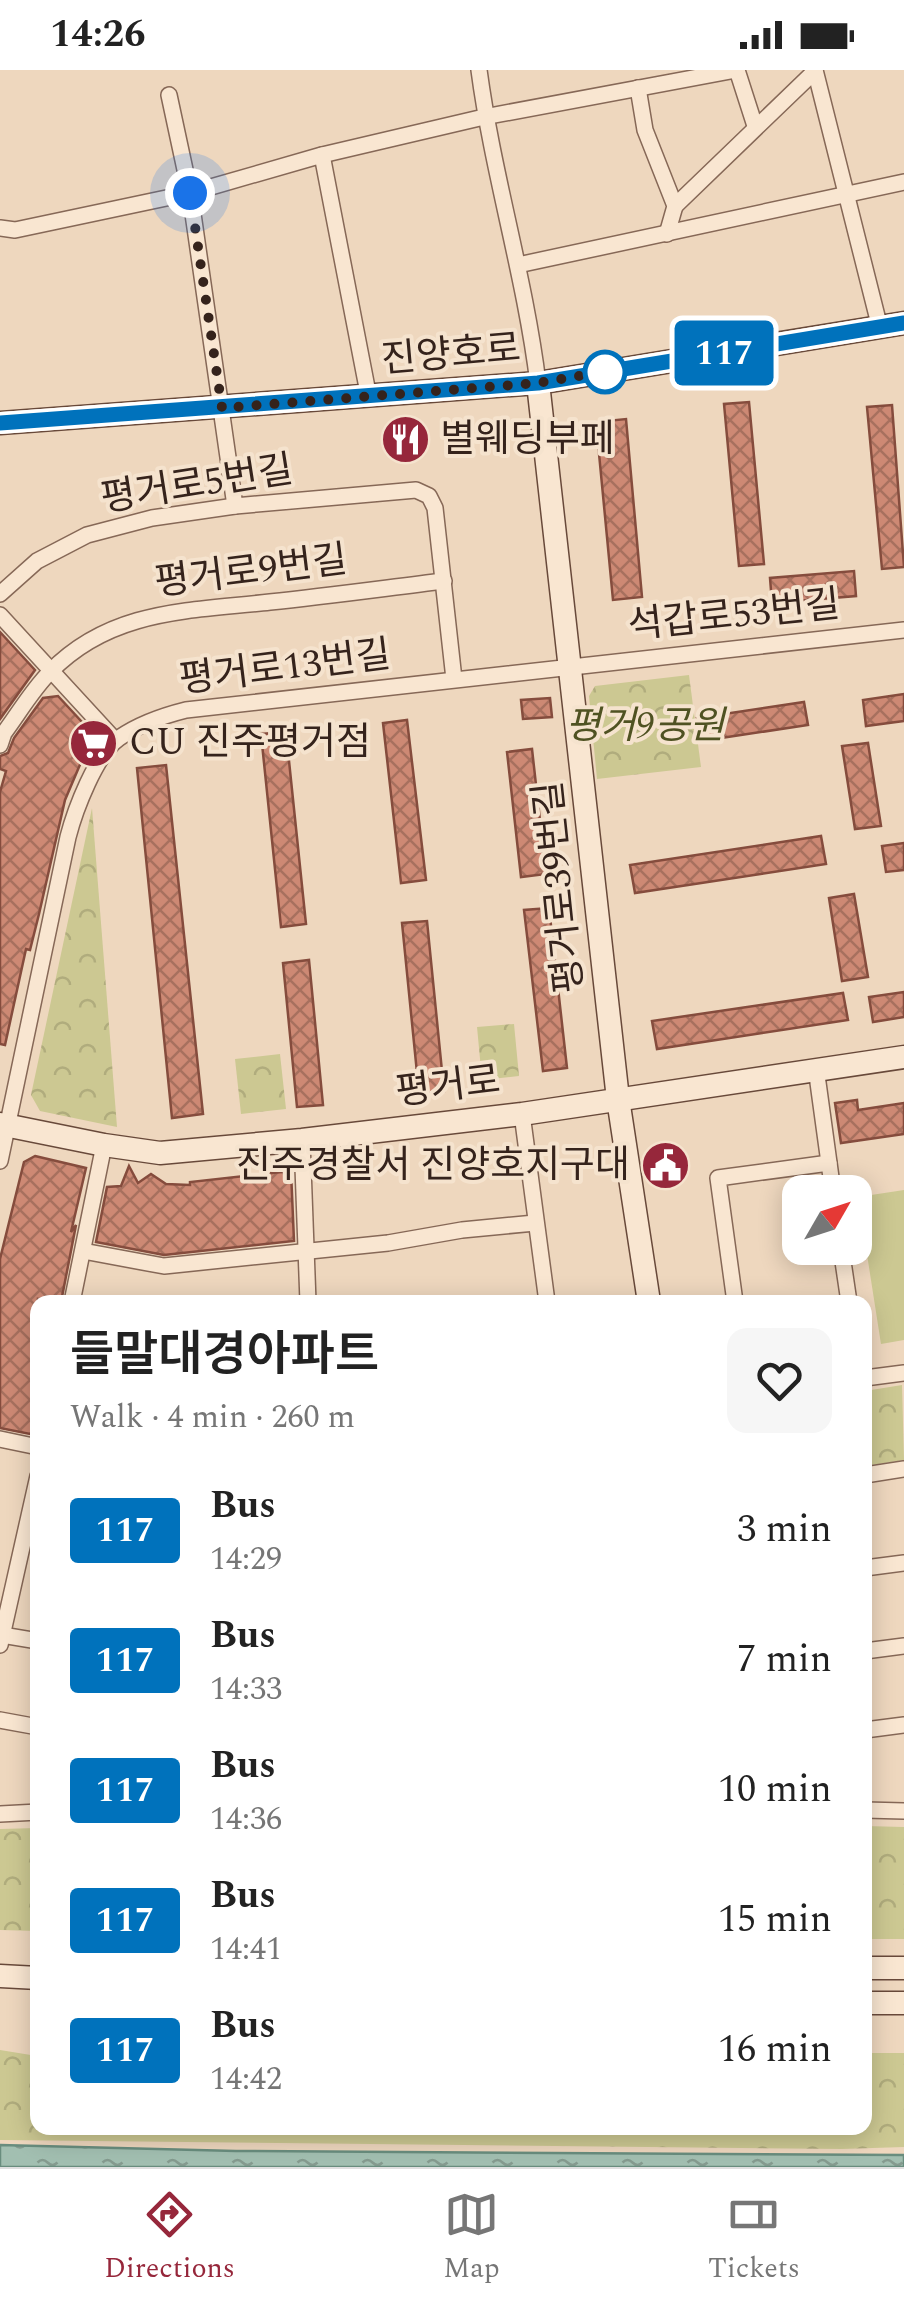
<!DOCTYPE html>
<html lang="en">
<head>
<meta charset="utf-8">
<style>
	:root { --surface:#fff; --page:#f6f6f6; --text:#222; --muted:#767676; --line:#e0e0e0; --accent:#96273b }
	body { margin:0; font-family:Spectral,"Noto Sans KR",serif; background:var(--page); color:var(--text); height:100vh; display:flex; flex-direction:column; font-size:38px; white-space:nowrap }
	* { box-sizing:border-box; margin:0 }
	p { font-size:32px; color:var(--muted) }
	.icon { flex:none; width:55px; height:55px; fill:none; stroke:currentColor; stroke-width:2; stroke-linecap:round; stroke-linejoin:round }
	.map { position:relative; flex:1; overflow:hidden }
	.details { position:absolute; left:30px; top:1225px; width:842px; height:840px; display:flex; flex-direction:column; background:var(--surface); border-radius:20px; box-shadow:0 5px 25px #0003 }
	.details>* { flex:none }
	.badge { padding:0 20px; border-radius:8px; font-size:35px; line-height:65px }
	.needle { width:65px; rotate:51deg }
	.fabs { position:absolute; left:782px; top:1105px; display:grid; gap:20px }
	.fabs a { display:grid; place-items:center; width:90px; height:90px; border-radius:20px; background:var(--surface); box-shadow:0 5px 25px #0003; font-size:50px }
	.you { position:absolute; width:50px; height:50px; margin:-25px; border:8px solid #fff; border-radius:50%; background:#1a73e8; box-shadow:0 0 0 15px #1a73e833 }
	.map>.badge { position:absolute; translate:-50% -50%; box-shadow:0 0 0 5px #fff }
	.round { display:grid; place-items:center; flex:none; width:105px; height:105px; border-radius:20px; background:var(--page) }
	.headline { display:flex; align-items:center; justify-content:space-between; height:170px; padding:0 40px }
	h1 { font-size:48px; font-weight:600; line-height:75px }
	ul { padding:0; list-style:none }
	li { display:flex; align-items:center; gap:30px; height:130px; padding:0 40px }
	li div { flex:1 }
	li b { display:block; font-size:38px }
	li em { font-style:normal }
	li .badge { min-width:110px; font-weight:700; text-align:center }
	.status { display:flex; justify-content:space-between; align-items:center; height:70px; padding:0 50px; background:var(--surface); direction:ltr }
	.status svg { height:28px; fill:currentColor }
	.tab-bar { display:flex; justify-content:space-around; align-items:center; height:140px; border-top:2px solid var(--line); background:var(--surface); font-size:28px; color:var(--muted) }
	.tab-bar a { display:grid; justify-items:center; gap:5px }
	.tab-bar .active { color:var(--accent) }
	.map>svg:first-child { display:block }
	.park { fill:url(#park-crowns) }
	.pitch { fill:#ccc892 }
	.water { fill:url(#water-ripples); stroke:#698d7e; stroke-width:2.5 }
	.building { fill:url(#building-cross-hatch); stroke:#854c3d; stroke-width:2.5 }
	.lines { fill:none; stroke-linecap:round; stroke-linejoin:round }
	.street-casing { stroke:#866857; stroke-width:18 }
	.secondary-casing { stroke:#68493a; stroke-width:25 }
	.street { stroke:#f9e6d1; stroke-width:15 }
	.secondary { stroke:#f9e6d1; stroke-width:22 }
	.line-casing { stroke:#fff; stroke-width:22 }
	.line { stroke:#0072bc; stroke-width:15 }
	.walk { stroke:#35231c; stroke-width:10; stroke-dasharray:0 18 }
	.stop-dot { fill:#fff; stroke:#0072bc; stroke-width:5 }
	.labels { text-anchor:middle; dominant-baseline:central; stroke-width:8; stroke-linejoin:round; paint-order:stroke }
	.street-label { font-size:38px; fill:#35231c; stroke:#f5e3ce }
	.poi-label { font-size:38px; fill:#35231c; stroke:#f5e3ce; text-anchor:start }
	.park-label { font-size:38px; font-style:italic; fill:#4f5222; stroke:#f5e3ce }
</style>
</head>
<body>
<div class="status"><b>14:26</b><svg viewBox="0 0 49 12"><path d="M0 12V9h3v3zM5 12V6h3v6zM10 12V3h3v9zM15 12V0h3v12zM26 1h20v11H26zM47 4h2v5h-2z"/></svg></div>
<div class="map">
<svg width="904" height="2097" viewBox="0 0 904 2097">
	<defs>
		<pattern id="park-crowns" width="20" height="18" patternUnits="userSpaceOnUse" patternTransform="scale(2.5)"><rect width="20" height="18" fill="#ccc892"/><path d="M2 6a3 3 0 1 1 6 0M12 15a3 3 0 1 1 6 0" fill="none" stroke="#b0ac7d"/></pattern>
		<pattern id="water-ripples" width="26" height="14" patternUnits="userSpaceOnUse" patternTransform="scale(2.5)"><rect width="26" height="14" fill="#a2bfb1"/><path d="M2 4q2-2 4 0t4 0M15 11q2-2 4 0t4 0" fill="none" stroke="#859b8f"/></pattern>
		<pattern id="building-cross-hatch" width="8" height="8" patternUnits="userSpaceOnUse" patternTransform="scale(2.5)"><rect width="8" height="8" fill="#cd8974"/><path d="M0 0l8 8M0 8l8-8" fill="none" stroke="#a7705e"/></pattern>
	</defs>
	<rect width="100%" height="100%" fill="#eed7be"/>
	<!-- park -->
	<g class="park">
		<path d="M689 605 701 697 597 709 589 626 595 616Z"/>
		<path d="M92 738 117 1057 40 1041 31 1025Z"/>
		<path d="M514 954 519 1006 482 1010 477 957Z"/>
		<path d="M280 984 286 1039 241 1044 235 989Z"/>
		<path d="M902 1315 904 1390 865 1396V1321Z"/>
		<path d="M865 1756 904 1757V1869H865Z"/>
		<path d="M37 1758V1861L0 1860V1759Z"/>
		<path d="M0 1980 37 1986 38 2058H865V1983H904V2077L842 2079 0 2070Z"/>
	</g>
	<!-- pitch -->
	<path class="pitch" d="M904 1120V1270L881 1274 858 1127Z"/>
	<!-- water -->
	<path class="water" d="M0 2075 236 2081 904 2085V2097H0Z"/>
	<!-- building -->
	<g class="building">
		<path d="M749 332 764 494 739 496 724 334Z"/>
		<path d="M892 335 904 497 882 499 867 337Z"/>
		<path d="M626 349 642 527 613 530 596 352Z"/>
		<path d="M854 501 856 526 772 533 770 508Z"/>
		<path d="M0 562 35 600 0 649Z"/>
		<path d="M904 624V651L866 656 863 630Z"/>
		<path d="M58 626 93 664 65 730 39 844 30 880 26 879 5 975 0 974V722L6 701 0 699V686L8 683 14 668 43 628Z"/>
		<path d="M550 628 552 647 523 649 521 630Z"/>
		<path d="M804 632 808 655 701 671 697 648Z"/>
		<path d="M407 650 426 810 401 813 383 653Z"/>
		<path d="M286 662 306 854 281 857 261 664Z"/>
		<path d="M868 673 881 756 855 759 842 676Z"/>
		<path d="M532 679 546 804 521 807 507 682Z"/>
		<path d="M166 695 203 1044 172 1048 137 698Z"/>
		<path d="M821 766 826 794 635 823 630 795Z"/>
		<path d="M904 773V800L886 802 882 776Z"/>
		<path d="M854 824 868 907 842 911 829 828Z"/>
		<path d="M549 838 567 998 543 1001 524 840Z"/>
		<path d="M427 851 444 1021 419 1023 402 853Z"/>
		<path d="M309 890 323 1035 297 1037 283 893Z"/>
		<path d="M904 922V947L873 952 869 927Z"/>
		<path d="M843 923 848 950 657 979 652 951Z"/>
		<path d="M857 1030 858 1040 904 1033V1064L841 1073 835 1033Z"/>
		<path d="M35 1086 86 1098 71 1162 76 1155 61 1232 38 1229V1344L34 1360 30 1364 0 1358V1189L24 1092Z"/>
		<path d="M129 1096 138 1113 151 1104 166 1114 190 1115V1112L291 1101 294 1171 164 1185 96 1172 107 1117 121 1116Z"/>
	</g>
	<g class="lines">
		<defs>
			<g id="street">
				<path d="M479 0C493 105 525 207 538 313"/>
				<path d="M737 0 755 56"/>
				<path d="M815 0 880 258"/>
				<path d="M638 18 645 60 675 136 667 164"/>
				<path d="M169 25 190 123 235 436"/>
				<path d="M322 85 369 328"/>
				<path d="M675 136 815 1"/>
				<path d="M0 158 15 160 190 123 322 85 484 47 736 0"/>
				<path d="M518 195 904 112"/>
				<path d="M0 524 37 491 87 465 152 448 235 436 416 420 429 426 435 438 454 609"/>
				<path d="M0 545 115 670"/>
				<path d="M0 675 4 663C19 643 32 620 50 602 111 539 190 541 270 532 328 526 386 518 444 511"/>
				<path d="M816 998 833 1122"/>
				<path d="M522 1044 547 1232"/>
				<path d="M302 1070 308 1232"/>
				<path d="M0 1091 68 767C75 740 96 684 119 668 139 654 162 646 186 640L904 560"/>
				<path d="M841 1178 849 1232"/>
				<path d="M83 1181 164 1196 388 1173 462 1160 535 1153"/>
				<path d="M72 1232 104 1075"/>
				<path d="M735 1232 718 1108 829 1093"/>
				<path d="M865 1308 904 1303"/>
				<path d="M0 1369 38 1377"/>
				<path d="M865 1405 904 1399"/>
				<path d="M865 1498 904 1493"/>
				<path d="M2 1565 38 1571"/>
				<path d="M0 1575 38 1406"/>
				<path d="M865 1581 904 1576"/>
				<path d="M0 1650 38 1657"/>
				<path d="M865 1660 904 1655"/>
				<path d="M865 1740 904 1741"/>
				<path d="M0 1744 38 1742"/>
			</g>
			<g id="secondary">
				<path d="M538 313 618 1029 649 1232"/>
				<path d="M0 353 538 313 904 253"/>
				<path d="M0 1054 104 1075 160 1083 302 1070 522 1044 904 987"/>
				<path d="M865 1898H904"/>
				<path d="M0 1906 38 1908"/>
				<path d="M865 1933H904"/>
			</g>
		</defs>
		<!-- street casing -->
		<use href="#street" class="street-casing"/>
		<!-- secondary casing -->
		<use href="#secondary" class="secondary-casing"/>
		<!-- street -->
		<use href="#street" class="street"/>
		<!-- secondary -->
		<use href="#secondary" class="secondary"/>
	</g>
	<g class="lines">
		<defs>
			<path id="line" d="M0 353 538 313 904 253"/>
		</defs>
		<!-- line casing -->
		<use href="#line" class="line-casing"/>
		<!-- line -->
		<use href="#line" class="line"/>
		<!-- walk -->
		<path class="walk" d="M190 123 222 338 538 313 614 300 605 302"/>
	</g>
	<!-- icons -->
	<defs>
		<symbol id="restaurant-disc" viewBox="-11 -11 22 22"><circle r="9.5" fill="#96273b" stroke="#f5e3ce"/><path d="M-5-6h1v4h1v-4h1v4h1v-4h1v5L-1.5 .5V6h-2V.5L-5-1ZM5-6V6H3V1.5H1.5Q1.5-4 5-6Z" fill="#fff"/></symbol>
		<symbol id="supermarket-disc" viewBox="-11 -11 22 22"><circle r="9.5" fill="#96273b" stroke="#f5e3ce"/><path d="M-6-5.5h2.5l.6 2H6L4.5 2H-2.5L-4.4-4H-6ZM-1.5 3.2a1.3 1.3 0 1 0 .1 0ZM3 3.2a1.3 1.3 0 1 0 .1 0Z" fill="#fff"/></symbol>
		<symbol id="civic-disc" viewBox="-11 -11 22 22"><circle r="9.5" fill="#96273b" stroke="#f5e3ce"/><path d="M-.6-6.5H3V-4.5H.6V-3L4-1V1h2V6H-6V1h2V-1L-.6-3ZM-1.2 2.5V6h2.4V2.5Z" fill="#fff"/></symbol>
	</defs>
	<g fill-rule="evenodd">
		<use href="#restaurant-disc" x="378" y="342" width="55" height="55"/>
		<use href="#supermarket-disc" x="66" y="646" width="55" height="55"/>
		<use href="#civic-disc" x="638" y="1068" width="55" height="55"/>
	</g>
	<!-- markers -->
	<circle class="stop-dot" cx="605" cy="302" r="20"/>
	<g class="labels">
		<!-- street labels -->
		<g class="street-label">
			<text transform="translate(451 285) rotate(-5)">진양호로</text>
			<text transform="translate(197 415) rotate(-9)">평거로5번길</text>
			<text transform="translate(251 502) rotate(-7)">평거로9번길</text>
			<text transform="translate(734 546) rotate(-6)">석갑로53번길</text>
			<text transform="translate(285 598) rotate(-7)">평거로13번길</text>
			<text transform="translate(560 817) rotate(-96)">평거로39번길</text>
			<text transform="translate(448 1017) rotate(-7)">평거로</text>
		</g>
		<!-- poi labels -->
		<g class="poi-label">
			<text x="440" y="370">별웨딩부페</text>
			<text x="129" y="673">CU 진주평거점</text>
			<text x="630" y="1096" text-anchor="end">진주경찰서 진양호지구대</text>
		</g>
		<!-- park labels -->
		<g class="park-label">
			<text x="645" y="657">평거9공원</text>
		</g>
	</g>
</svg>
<div class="fabs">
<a><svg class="needle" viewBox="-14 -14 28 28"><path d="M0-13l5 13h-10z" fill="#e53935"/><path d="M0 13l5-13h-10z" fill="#767676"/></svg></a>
</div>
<div class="you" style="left:190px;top:123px"></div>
<b class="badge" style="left:724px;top:283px;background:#0072bc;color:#fff">117</b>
<section class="details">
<div class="headline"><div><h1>들말대경아파트</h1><p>Walk · 4 min · 260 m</p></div><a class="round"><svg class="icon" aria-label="heart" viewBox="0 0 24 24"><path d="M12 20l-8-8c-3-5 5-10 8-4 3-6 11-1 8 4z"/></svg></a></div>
<ul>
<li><span class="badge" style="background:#0072bc;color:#fff">117</span><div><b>Bus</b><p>14:29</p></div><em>3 min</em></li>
<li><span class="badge" style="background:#0072bc;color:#fff">117</span><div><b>Bus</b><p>14:33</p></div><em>7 min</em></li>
<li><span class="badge" style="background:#0072bc;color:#fff">117</span><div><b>Bus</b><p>14:36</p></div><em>10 min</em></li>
<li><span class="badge" style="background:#0072bc;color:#fff">117</span><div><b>Bus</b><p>14:41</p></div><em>15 min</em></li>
<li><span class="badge" style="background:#0072bc;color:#fff">117</span><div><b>Bus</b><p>14:42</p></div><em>16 min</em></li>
</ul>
</section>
</div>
<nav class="tab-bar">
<a class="active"><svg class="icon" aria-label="directions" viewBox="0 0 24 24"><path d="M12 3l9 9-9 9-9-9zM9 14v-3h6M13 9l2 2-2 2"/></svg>Directions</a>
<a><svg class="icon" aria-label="map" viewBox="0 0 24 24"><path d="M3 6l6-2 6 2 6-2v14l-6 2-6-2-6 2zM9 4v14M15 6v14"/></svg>Map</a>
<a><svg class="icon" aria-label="tickets" viewBox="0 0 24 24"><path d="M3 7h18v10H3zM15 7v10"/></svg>Tickets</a>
</nav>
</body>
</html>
